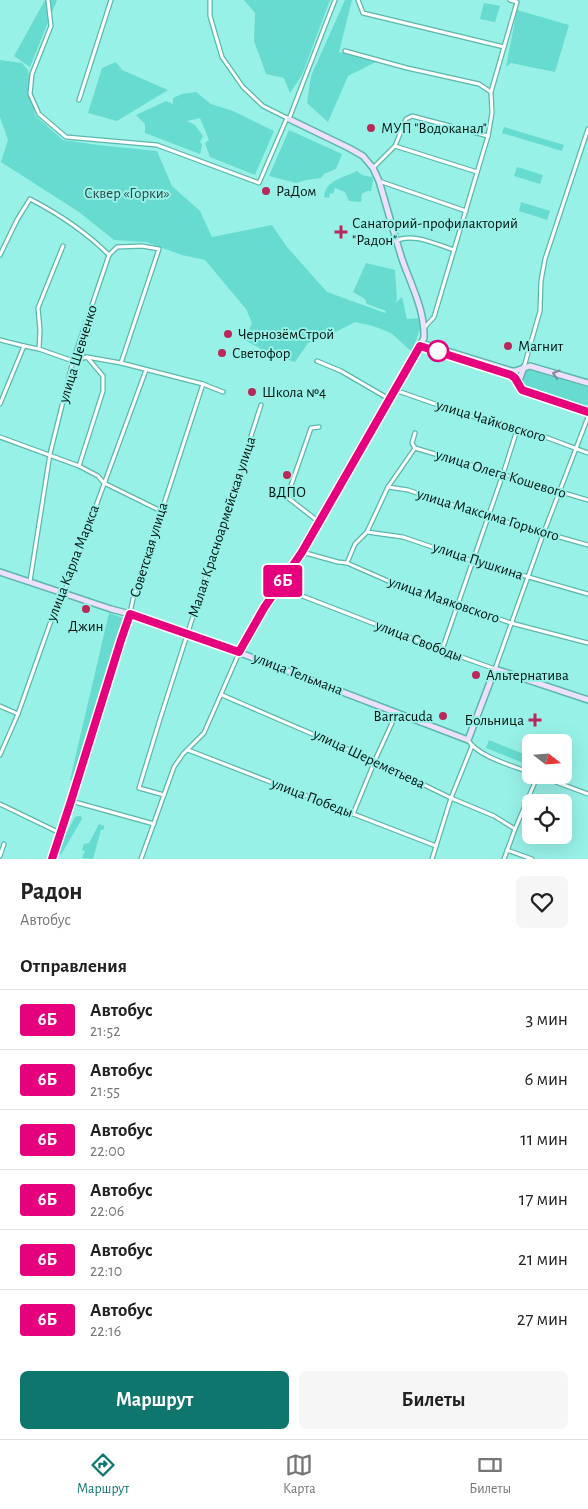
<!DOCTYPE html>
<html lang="ru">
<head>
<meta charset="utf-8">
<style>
	:root { --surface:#fff; --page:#f6f6f6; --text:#222; --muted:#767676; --line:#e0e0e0; --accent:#0f766e }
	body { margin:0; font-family:"Alegreya Sans",sans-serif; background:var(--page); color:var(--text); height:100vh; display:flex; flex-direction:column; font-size:19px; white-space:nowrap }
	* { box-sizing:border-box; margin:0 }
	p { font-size:16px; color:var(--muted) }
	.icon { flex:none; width:28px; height:28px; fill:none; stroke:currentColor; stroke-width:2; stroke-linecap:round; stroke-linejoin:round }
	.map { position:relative; height:859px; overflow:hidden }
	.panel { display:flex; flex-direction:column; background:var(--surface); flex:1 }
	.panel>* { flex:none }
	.badge { padding:0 10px; border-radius:4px; font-size:18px; line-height:32px }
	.needle { width:32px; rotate:107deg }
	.fabs { position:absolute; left:522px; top:734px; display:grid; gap:10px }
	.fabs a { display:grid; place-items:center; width:50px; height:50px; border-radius:8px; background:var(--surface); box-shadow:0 5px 20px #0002; font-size:25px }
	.map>.badge { position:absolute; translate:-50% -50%; box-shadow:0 0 0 2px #fff }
	h2 { padding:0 20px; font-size:19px; line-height:45px }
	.round { display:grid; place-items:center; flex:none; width:52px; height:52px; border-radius:8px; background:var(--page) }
	.overview { display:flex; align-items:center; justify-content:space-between; height:85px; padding:0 20px }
	h1 { font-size:24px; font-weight:600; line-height:38px }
	.button { display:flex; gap:10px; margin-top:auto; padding:10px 20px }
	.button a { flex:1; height:58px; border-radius:8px; background:var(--accent); color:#fff; font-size:20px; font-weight:600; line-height:58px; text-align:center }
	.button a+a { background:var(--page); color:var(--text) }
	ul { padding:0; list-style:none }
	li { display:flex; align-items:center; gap:15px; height:60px; padding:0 20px; border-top:1px solid var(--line) }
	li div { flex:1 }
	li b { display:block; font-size:19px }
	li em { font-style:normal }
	li .badge { min-width:55px; font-weight:700; text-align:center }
	.tabs { display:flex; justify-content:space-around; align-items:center; height:70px; border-top:1px solid var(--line); background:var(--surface); font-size:14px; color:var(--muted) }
	.tabs a { display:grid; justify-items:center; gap:2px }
	.tabs .active { color:var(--accent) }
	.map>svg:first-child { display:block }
	.green { fill:#67dbcf }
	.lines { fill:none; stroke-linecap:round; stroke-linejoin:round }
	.street-casing { stroke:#5bb6ac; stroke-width:5.5 }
	.secondary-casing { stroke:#5bb6ac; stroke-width:8 }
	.street { stroke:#fff; stroke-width:3 }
	.secondary { stroke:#eee0fd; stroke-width:5 }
	.oneway { stroke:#838594 }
	.line-casing { stroke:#fff; stroke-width:11 }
	.line { stroke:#e6007e; stroke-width:8 }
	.poi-dot { fill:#b82959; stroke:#97f1e7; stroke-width:2 }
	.stop-dot { fill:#fff; stroke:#e6007e; stroke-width:2.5 }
	.labels { text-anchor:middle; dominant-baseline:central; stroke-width:4; stroke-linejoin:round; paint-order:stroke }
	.poi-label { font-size:15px; fill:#001513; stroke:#97f1e7; text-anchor:start }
	.park-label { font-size:15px; fill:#2b4a46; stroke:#97f1e7 }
	.street-label { font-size:15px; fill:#001513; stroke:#97f1e7 }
</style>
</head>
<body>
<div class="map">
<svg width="588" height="859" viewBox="0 0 588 859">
	<rect width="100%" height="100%" fill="#97f1e7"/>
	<!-- green -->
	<g class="green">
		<path d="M45 0H57L30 67 14 56Z"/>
		<path d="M244 0H330L302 75 290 93 284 78 266 74 254 41 255 13Z"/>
		<path d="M345 0H352L339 52 376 62 348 76 328 122 307 103 311 76Z"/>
		<path d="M484 3 500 6 495 22 480 19Z"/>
		<path d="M517 10 569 25 555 72 511 63 506 67Z"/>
		<path d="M0 60 22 63 28 70 35 115 63 140 98 145 157 151 172 186 200 211 212 237 272 225 287 247 327 292 385 313 386 311 367 304 365 299 353 292 366 263 395 270 397 299 395 303 402 297 407 319 420 318 421 326 412 352 391 333 373 326 355 322 328 336 308 343 295 362 270 354 245 340 252 323 246 309 205 260 182 255 146 242 114 240 79 212 1 162 8 140 0 117Z"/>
		<path d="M116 62 122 70 168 90 117 121 88 113 102 68Z"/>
		<path d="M196 92 211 104 233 111 274 131 255 175 210 157 205 143 209 140 200 118 187 121 195 125 203 136 200 142 202 145 200 154 145 133V124L136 115 166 101 173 104V98L182 94Z"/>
		<path d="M504 127 564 145 562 151 502 133Z"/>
		<path d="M289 130 342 154 336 169 324 174 321 178 306 180 296 183 269 176Z"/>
		<path d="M517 167 543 175 540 184 514 176Z"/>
		<path d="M357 171 362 175 372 177 373 180 371 191H367L362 194 361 202 349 201 345 192 335 188 333 194 330 193 329 198 324 197C326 179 344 178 357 171Z"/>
		<path d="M521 202 550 211 547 220 519 211Z"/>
		<path d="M528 368 588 387V402L587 407 583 409 524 388 520 385 523 369Z"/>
		<path d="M109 613 126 619 84 747 72 780H70Z"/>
		<path d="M489 740 531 757V766L486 748Z"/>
		<path d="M78 816H81L82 819 62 853 60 855 58 852 59 846 75 817Z"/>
		<path d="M99 824 104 826V829L101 830 93 859 82 858 85 851 82 850 84 844 89 843Z"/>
	</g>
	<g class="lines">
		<defs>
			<g id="street">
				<path d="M48 0 51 26 32 74 30 94 39 114 66 137 157 145 259 183 287 118"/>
				<path d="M210 0V16L222 57 243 87 263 106 289 119 335 0"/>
				<path d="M358 0 363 13 504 47"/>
				<path d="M345 51 407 68 479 84 491 92"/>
				<path d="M79 100 111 0"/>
				<path d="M395 146 406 119 412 116 488 136"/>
				<path d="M373 168 395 146 477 172"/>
				<path d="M379 181 466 211"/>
				<path d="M396 241C412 232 438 245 454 250"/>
				<path d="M0 255 17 220 30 199C59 214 86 232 109 255"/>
				<path d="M424 328 434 317 488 136 492 113 491 92 517 2 510 0"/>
				<path d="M0 340 24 346"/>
				<path d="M39 349 73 361 87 357 121 363 203 384 223 392"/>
				<path d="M317 361 341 371 389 399"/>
				<path d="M524 367 540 311 541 281 545 259 588 129"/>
				<path d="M395 390 458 412 548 438 588 453"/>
				<path d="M0 404 24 346 39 349 40 330 38 308 63 246"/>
				<path d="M0 437 79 466 98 476 104 483 161 511"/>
				<path d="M415 448 588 500"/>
				<path d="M79 466 103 391V376L87 357"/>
				<path d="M388 487 408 490 489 517 588 545"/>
				<path d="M319 522 287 497 311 428 319 427"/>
				<path d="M367 532 403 537 473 561 588 594"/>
				<path d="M302 552 338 562 347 563 395 584 511 623 588 643"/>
				<path d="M347 563 355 544 367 532 388 487 415 448 412 443 415 433"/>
				<path d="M30 581 50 454 73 361 109 255 117 247 142 246 159 249 121 363"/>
				<path d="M279 587 442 650 495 669 544 532 588 417"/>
				<path d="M130 613 133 599 203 384"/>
				<path d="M442 650 503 474 517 430"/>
				<path d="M222 695 375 761 451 798 494 816 515 829"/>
				<path d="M0 706 18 714"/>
				<path d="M468 740C478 757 514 766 531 773"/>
				<path d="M188 750 436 846"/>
				<path d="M0 755 18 714 58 601 64 593 146 370"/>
				<path d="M537 775 588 794"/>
				<path d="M164 795 139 788 161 716 261 405"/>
				<path d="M71 801 154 824"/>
				<path d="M0 804 60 833"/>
				<path d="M353 814 376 758 397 712"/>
				<path d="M507 850 532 859"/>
				<path d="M0 856 4 844"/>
				<path d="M141 859 174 767 183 754 204 733 239 653"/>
				<path d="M432 859 451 798 472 746"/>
				<path d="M504 859 515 829 538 775"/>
			</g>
			<g id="secondary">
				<path d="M421 343 512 371H515L530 366 588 383"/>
				<path d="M420 346 511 375 515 378 522 390 588 412"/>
				<path d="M518 384 524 367"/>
				<path d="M0 572 111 609 130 614 188 633 468 740 495 669 588 700"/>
				<path d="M239 652 264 608 302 552 424 338C425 310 411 285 402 259 394 234 387 207 379 181L373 168 363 156 349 148 289 119"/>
				<path d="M52 859 71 801 121 640 130 614"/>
			</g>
		</defs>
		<!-- street casing -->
		<use href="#street" class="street-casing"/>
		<!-- secondary casing -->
		<use href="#secondary" class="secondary-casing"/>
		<!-- street -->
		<use href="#street" class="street"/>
		<!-- secondary -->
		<use href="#secondary" class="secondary"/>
	</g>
	<!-- one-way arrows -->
	<defs><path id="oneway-chevron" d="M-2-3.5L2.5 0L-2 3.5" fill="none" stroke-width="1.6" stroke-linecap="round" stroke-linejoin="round" transform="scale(1.25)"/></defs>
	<use class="oneway" href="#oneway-chevron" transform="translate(556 374) rotate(-163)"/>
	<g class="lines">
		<defs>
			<path id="line" d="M52 859 71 801 121 640 130 614 239 652 264 608 302 552 420 346 511 375 515 378 522 390 588 412"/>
		</defs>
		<!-- line casing -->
		<use href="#line" class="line-casing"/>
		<!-- line -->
		<use href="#line" class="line"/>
	</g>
	<!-- markers -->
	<g class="poi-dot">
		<circle cx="371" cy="128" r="5"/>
		<circle cx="266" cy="191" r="5"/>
		<path d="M338.5 224.5h5v5h5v5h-5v5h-5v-5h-5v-5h5z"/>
		<circle cx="228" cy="334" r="5"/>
		<circle cx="508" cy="346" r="5"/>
		<circle cx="222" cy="353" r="5"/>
		<circle cx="252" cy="392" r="5"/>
		<circle cx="287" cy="475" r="5"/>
		<circle cx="86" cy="609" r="5"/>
		<circle cx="476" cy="675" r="5"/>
		<circle cx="443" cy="716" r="5"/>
		<path d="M532.5 712.5h5v5h5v5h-5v5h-5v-5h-5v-5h5z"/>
	</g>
	<circle class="stop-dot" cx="438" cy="351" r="10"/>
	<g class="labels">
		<!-- poi labels -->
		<g class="poi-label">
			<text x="381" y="128">МУП "Водоканал"</text>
			<text x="276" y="191">РаДом</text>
			<text x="352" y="223">Санаторий-профилакторий<tspan x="352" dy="17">"Радон"</tspan></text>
			<text x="238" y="334">ЧернозёмСтрой</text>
			<text x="518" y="346">Магнит</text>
			<text x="232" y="353">Светофор</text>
			<text x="262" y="392">Школа №4</text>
			<text x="287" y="492" text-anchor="middle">ВДПО</text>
			<text x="86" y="626" text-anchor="middle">Джин</text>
			<text x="486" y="675">Альтернатива</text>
			<text x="433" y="716" text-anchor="end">Barracuda</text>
			<text x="524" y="720" text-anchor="end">Больница</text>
		</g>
		<!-- park labels -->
		<g class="park-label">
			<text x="127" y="193">Сквер «Горки»</text>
		</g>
		<!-- street labels -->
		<g class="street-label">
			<text transform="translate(78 354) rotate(-73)">улица Шевченко</text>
			<text transform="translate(491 421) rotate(17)">улица Чайковского</text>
			<text transform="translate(501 474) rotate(17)">улица Олега Кошевого</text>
			<text transform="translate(488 515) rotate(17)">улица Максима Горького</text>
			<text transform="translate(222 527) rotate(-72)">Малая Красноармейская улица</text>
			<text transform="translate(149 550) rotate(-73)">Советская улица</text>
			<text transform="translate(478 561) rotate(18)">улица Пушкина</text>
			<text transform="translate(73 563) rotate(-69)">улица Карла Маркса</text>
			<text transform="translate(444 600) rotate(19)">улица Маяковского</text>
			<text transform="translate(419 641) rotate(21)">улица Свободы</text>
			<text transform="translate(298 674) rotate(21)">улица Тельмана</text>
			<text transform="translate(369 759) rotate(25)">улица Шереметьева</text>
			<text transform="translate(312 798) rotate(21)">улица Победы</text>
		</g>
	</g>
</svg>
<div class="fabs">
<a><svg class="needle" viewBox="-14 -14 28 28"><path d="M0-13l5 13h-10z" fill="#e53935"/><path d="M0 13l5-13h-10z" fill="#767676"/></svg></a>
<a><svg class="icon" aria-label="locate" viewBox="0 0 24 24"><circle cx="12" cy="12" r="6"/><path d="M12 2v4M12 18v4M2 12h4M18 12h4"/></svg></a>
</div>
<b class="badge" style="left:283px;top:581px;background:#e6007e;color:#fff">6Б</b>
</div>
<section class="panel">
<div class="overview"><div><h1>Радон</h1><p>Автобус</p></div><a class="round"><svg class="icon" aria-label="heart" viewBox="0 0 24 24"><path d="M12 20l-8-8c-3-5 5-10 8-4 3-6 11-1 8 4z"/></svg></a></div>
<h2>Отправления</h2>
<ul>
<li><span class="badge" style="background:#e6007e;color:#fff">6Б</span><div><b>Автобус</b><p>21:52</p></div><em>3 мин</em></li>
<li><span class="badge" style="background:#e6007e;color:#fff">6Б</span><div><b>Автобус</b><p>21:55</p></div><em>6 мин</em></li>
<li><span class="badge" style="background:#e6007e;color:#fff">6Б</span><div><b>Автобус</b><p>22:00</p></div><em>11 мин</em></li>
<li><span class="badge" style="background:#e6007e;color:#fff">6Б</span><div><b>Автобус</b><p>22:06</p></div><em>17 мин</em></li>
<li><span class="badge" style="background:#e6007e;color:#fff">6Б</span><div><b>Автобус</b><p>22:10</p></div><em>21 мин</em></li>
<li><span class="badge" style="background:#e6007e;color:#fff">6Б</span><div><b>Автобус</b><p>22:16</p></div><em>27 мин</em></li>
</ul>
<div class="button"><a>Маршрут</a><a>Билеты</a></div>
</section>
<nav class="tabs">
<a class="active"><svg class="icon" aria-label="directions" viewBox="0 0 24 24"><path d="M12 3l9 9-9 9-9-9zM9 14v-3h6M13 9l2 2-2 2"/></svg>Маршрут</a>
<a><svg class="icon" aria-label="map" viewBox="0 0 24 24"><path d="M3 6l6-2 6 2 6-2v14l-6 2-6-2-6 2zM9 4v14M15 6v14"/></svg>Карта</a>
<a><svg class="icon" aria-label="tickets" viewBox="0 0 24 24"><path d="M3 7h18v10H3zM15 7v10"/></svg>Билеты</a>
</nav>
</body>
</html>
